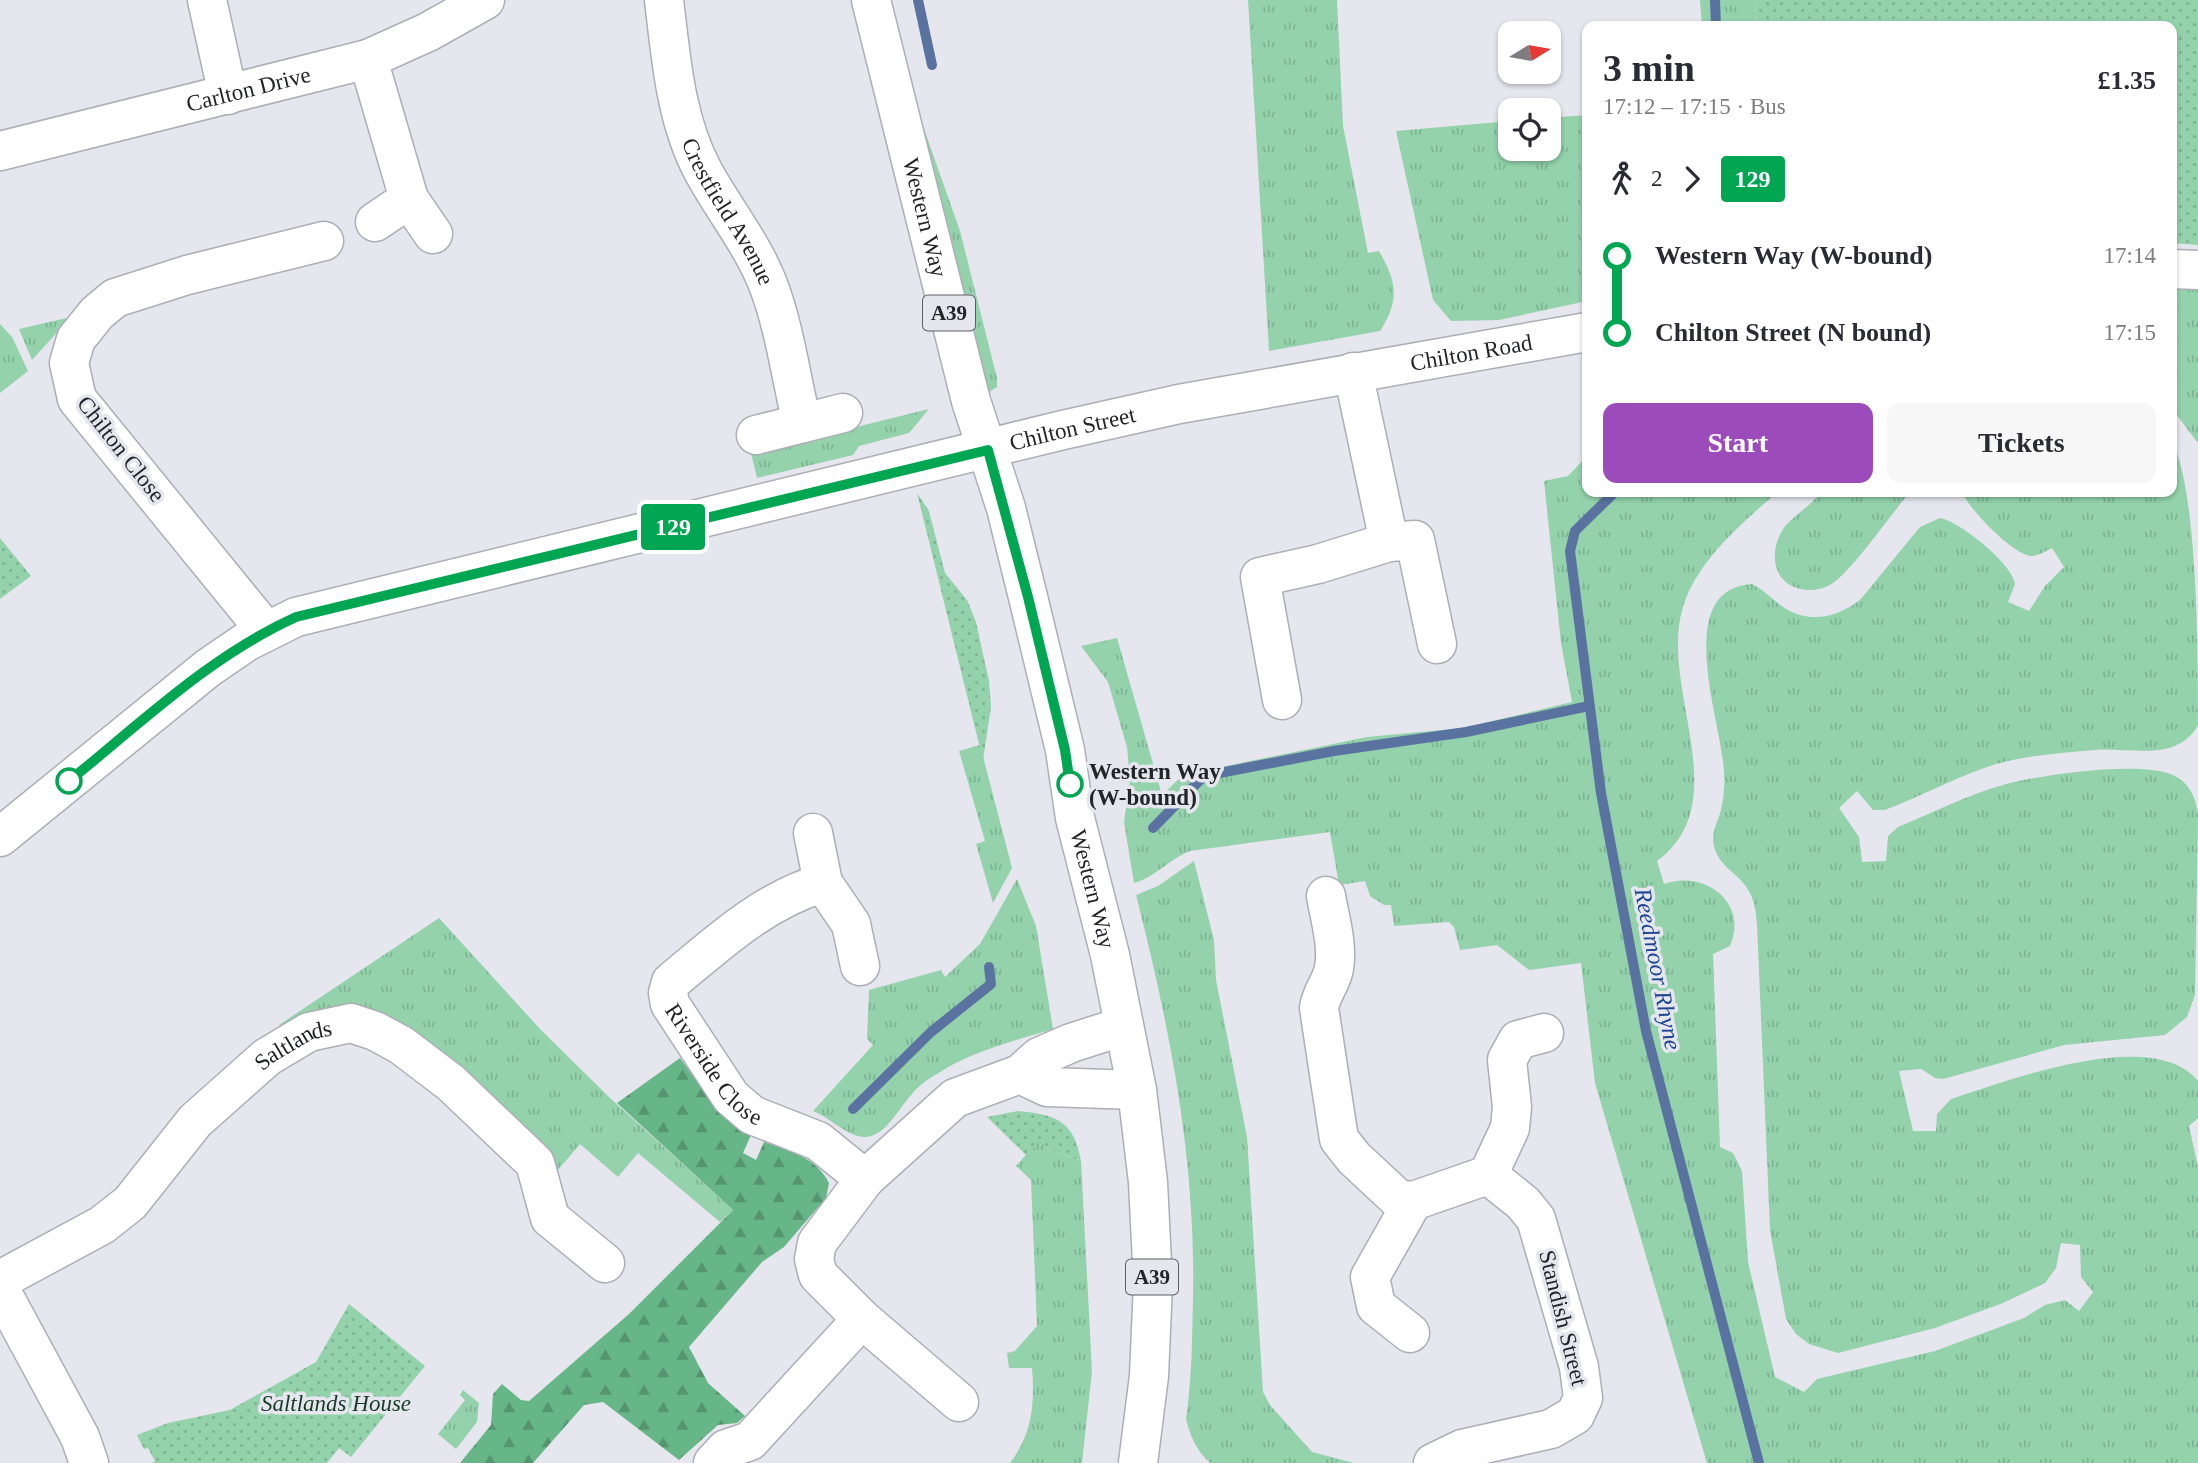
<!DOCTYPE html>
<html lang="en">
<head>
<meta charset="utf-8">
<style>
	:root { --surface:#fff; --page:#f7f7f7; --text:#2b2b33; --muted:#7c7c81; --accent:#9c4bbb }
	body { margin:0; font-family:"Times New Roman",serif; background:var(--page); color:var(--text); height:100vh; display:flex; flex-direction:column; font-size:26px; white-space:nowrap }
	* { box-sizing:border-box; margin:0 }
	p { font-size:23px; color:var(--muted) }
	.icon { flex:none; width:38px; height:38px; fill:none; stroke:currentColor; stroke-width:2; stroke-linecap:round; stroke-linejoin:round }
	.map { position:relative; flex:1; overflow:hidden }
	.sheet { position:absolute; left:1582px; top:21px; width:595px; height:476px; display:flex; flex-direction:column; background:var(--surface); border-radius:14px; box-shadow:0 2px 5px #0004 }
	.sheet>* { flex:none }
	.badge { padding:0 14px; border-radius:5px; font-size:24px; line-height:46px }
	.needle { width:46px; rotate:79deg }
	.buttons { position:absolute; left:1498px; top:21px; display:grid; gap:14px }
	.buttons a { display:grid; place-items:center; width:63px; height:63px; border-radius:14px; background:var(--surface); box-shadow:0 2px 5px #0004; font-size:35px }
	.map>.badge { position:absolute; translate:-50% -50%; box-shadow:0 0 0 4px #fff }
	.legs { display:flex; align-items:center; gap:10px; height:77px; padding:0 21px; font-size:23px }
	.legs p { margin-inline-start:auto }
	.head { display:flex; align-items:center; justify-content:space-between; height:119px; padding:0 21px }
	h1 { font-size:38px; font-weight:700; line-height:52px }
	.action { display:flex; gap:14px; margin-top:auto; padding:14px 21px }
	.action a { flex:1; height:80px; border-radius:14px; background:var(--accent); color:#fff; font-size:28px; font-weight:700; line-height:80px; text-align:center }
	.action a+a { background:var(--page); color:var(--text) }
	ul { padding:0 21px; list-style:none }
	li { display:flex; align-items:center; gap:24px; height:77px; font-size:26px }
	li i { display:grid; place-items:center; width:10px; height:100%; margin:0 9px; background:currentColor }
	li i::after { content:''; width:18px; height:18px; margin:-9px; border:5px solid; border-radius:50%; background:var(--surface) }
	li p { margin-inline-start:auto }
	li:first-child i { background:linear-gradient(#0000 50%,currentColor 0) }
	li:last-child i { background:linear-gradient(currentColor 50%,#0000 0) }
	.map>svg:first-child { display:block }
	.grass { fill:url(#grass-tufts) }
	.forest { fill:url(#forest-firs) }
	.park { fill:url(#park-dots) }
	.lines { fill:none; stroke-linecap:round; stroke-linejoin:round }
	.stream { stroke:#5972a0; stroke-width:10 }
	.minor-casing { stroke:#adaeb6; stroke-width:41 }
	.primary-casing { stroke:#adaeb6; stroke-width:41 }
	.minor { stroke:#fff; stroke-width:38 }
	.primary { stroke:#fff; stroke-width:38 }
	.line-1-casing { stroke:#fff; stroke-width:16 }
	.line-1 { stroke:#00a651; stroke-width:10 }
	.stop-1-dot { fill:#fff; stroke:#00a651; stroke-width:3.5 }
	.labels { text-anchor:middle; dominant-baseline:central; stroke-width:7; stroke-linejoin:round; paint-order:stroke }
	.shield { fill:#e5e6ee; stroke:#5d5e63; stroke-width:2 }
	.shield-label { font-size:21px; font-weight:bold; fill:#232427 }
	.street-label { font-size:23px; fill:#232427; stroke:#e5e6ee }
	.stop-label { font-size:23px; font-weight:bold; fill:#232427; stroke:#e5e6ee; text-anchor:start }
	.park-label { font-size:23px; font-style:italic; fill:#183b27; stroke:#e5e6ee }
	.water-label { font-size:24px; font-style:italic; fill:#1e4793; stroke:#e5e6ee }
</style>
</head>
<body>
<div class="map">
<svg width="2198" height="1463" viewBox="0 0 2198 1463">
	<defs>
		<pattern id="grass-tufts" width="24" height="20" patternUnits="userSpaceOnUse" patternTransform="scale(1.75)"><rect width="24" height="20" fill="#93d2ab"/><path d="M3 7l-1-3M5 7V3M7 7l1-3M15 17l-1-3M17 17v-4M19 17l1-3" fill="none" stroke="#7eb493"/></pattern>
		<pattern id="forest-firs" width="22" height="20" patternUnits="userSpaceOnUse" patternTransform="scale(1.75)"><rect width="22" height="20" fill="#67b688"/><path d="M5 1l3.5 6h-7zM16 11l3.5 6h-7z" fill="#54946f"/></pattern>
		<pattern id="park-dots" width="8" height="8" patternUnits="userSpaceOnUse" patternTransform="scale(1.75)"><rect width="8" height="8" fill="#93d2ab"/><path d="M2 2h.1M6 6h.1" fill="none" stroke="#7eb493" stroke-width="1.8" stroke-linecap="round"/></pattern>
	</defs>
	<rect width="100%" height="100%" fill="#e5e6ee"/>
	<!-- grass -->
	<g class="grass">
		<path d="M1248 0H1337L1343 126 1368 253 1379 251C1397 282 1400 300 1380 331L1269 351Z"/>
		<path d="M1700 0H1755L1757 26H1702Z"/>
		<path d="M911 92 960 231 997 378V387L989 392Z"/>
		<path d="M1587 115V301L1499 320 1451 321 1433 300 1396 131 1510 121V149H1549V118Z"/>
		<path d="M2172 288 2198 290V443L2172 409Z"/>
		<path d="M71 317 32 360 19 329Z"/>
		<path d="M0 324 12 337 28 371 0 393Z"/>
		<path d="M929 409 909 433 859 446 853 455 757 478 751 453Z"/>
		<path d="M2172 441C2198 491 2198 658 2198 725 2177 763 2130 747 2095 750 2059 753 2018 756 1984 768 1951 780 1918 797 1885 810H1873L1857 791 1839 808 1859 837 1862 862 1886 861 1888 836 1898 827C1932 813 1967 795 2003 785 2038 775 2140 760 2173 775 2189 782 2196 798 2198 814L2195 995 2187 1017 2165 1035 2064 1045 1943 1079 1935 1078 1921 1069 1899 1071 1913 1131H1936L1937 1114 1951 1099C2007 1081 2153 1025 2198 1081V1118L2189 1126 2198 1167V1463H1707L1595 1083 1581 963 1529 970 1497 945 1460 950 1454 927 1449 922 1394 926 1391 905H1384L1370 896 1365 881 1339 885 1330 832 1190 851C1169 859 1156 877 1134 883L1124 822 1130 780 1127 747 1108 682 1081 646 1117 638 1162 795 1181 777 1202 771 1367 737 1463 728 1572 702 1561 643 1544 481 1568 476 1587 456V492H1777C1742 524 1698 559 1683 607 1658 689 1738 801 1657 861L1664 884C1705 869 1749 903 1730 946L1713 954 1720 1147 1733 1153 1742 1171 1748 1262 1775 1377 1804 1392 1817 1379 1935 1351 2024 1318 2045 1305 2065 1300 2079 1311 2093 1292 2081 1277 2080 1245 2061 1243 2056 1268 2045 1283 2003 1303 1935 1328 1838 1353 1809 1344 1796 1334 1786 1319 1770 1230 1757 924C1756 911 1754 898 1747 888 1737 872 1719 867 1714 846 1710 832 1720 819 1722 805 1724 794 1725 783 1724 773 1723 725 1670 589 1752 584 1764 590 1772 599 1783 607 1809 624 1836 618 1860 600L1920 527 1940 518C1959 521 2013 564 2015 584L2008 602 2029 611 2045 586 2064 567 2052 548C2045 551 2039 556 2031 556 2012 554 1969 509 1962 492H2172Z"/>
		<path d="M1821 492H1910C1890 515 1856 566 1833 583 1823 590 1809 592 1797 588 1769 579 1770 545 1786 525 1797 513 1812 505 1821 492Z"/>
		<path d="M980 745 1012 868 993 903 976 844 985 841 959 751Z"/>
		<path d="M1194 861 1214 940 1216 980 1247 1137 1263 1392 1270 1405 1312 1452 1354 1463H1210C1197 1451 1190 1436 1186 1419 1192 1379 1192 1339 1193 1298 1196 1160 1170 1028 1136 895L1158 886Z"/>
		<path d="M1017 879 1036 926 1053 1029C1014 1041 971 1051 937 1074 928 1079 918 1086 912 1094 900 1107 888 1131 871 1136 852 1142 830 1117 813 1111L873 1045 867 1039 869 990 941 970 945 977 980 944Z"/>
		<path d="M439 918 540 1029 609 1097 733 1210 720 1222 638 1153 618 1177 580 1144 558 1170 548 1157 398 1030 284 1032 279 1025Z"/>
		<path d="M1040 1139 1050 1150 1081 1161 1092 1371 1082 1463H1010C1032 1434 1035 1404 1032 1368H1009L1007 1353 1015 1351 1037 1326 1031 1180 1016 1166Z"/>
		<path d="M463 1390 479 1403 477 1422 456 1449 438 1434 465 1400 460 1395Z"/>
	</g>
	<!-- forest -->
	<path class="forest" d="M680 1058 716 1107 751 1135 743 1153 756 1160 764 1142C790 1151 816 1157 829 1183L826 1198 784 1247 762 1262 689 1347 708 1383 745 1416 737 1423 718 1425 679 1460 603 1402 584 1405 533 1463H460L491 1425 493 1394 502 1384 521 1400 529 1401 629 1314 733 1210 617 1103Z"/>
	<!-- park -->
	<g class="park">
		<path d="M1755 0H2198V245L2172 243V26H1757Z"/>
		<path d="M917 493 929 511 945 573 967 600 976 622 989 681 991 707 983 760Z"/>
		<path d="M0 538 31 576 0 599Z"/>
		<path d="M1018 1111C1056 1115 1074 1120 1081 1161L1050 1150 1040 1140 1027 1156 987 1117Z"/>
		<path d="M349 1304 425 1366 351 1457 339 1448 327 1463H152L155 1461 148 1448 144 1449 137 1435 168 1423 230 1410 316 1362Z"/>
	</g>
	<g class="lines">
		<!-- stream -->
		<g class="stream">
			<path d="M918 0 932 65"/>
			<path d="M1715 0 1716 26"/>
			<path d="M1615 492 1575 531 1570 551 1601 793 1646 1031 1759 1463"/>
			<path d="M1153 828 1204 776 1334 751 1466 732 1589 706"/>
			<path d="M853 1109 931 1032 991 984 989 967"/>
		</g>
		<defs>
			<g id="minor">
				<path d="M207 0 228 95"/>
				<path id="s1" d="M664 0C671 57 675 119 703 171 724 210 754 246 769 287 785 330 791 378 802 423"/>
				<path d="M368 59 409 199 433 234"/>
				<path id="s2" d="M0 151 368 59 428 32 485 0"/>
				<path d="M375 222 409 199"/>
				<path d="M2172 269 2198 270"/>
				<path d="M756 435 843 413"/>
				<path d="M1389 542 1415 540 1437 644"/>
				<path d="M266 631 77 399 69 363 76 339 97 313 115 298 187 275 324 241"/>
				<path d="M1282 700 1260 577 1318 564 1389 542 1353 372"/>
				<path d="M813 833 823 883"/>
				<path id="s3" d="M0 837 208 668 246 642 296 617 1063 430 1179 404 1587 332"/>
				<path d="M1326 896C1330 919 1338 945 1334 968 1332 982 1321 993 1319 1008L1339 1139 1354 1158 1398 1199 1413 1201"/>
				<path id="s4" d="M860 966 851 924 823 883C764 900 718 943 671 982L668 993 670 1004 731 1097 752 1115 818 1141 865 1179"/>
				<path d="M1020 1074 1047 1087 1137 1090"/>
				<path id="s5" d="M0 1280 102 1225 130 1203 195 1121 267 1057 309 1032 351 1023 375 1031 401 1045 451 1083 535 1163 550 1218 605 1263"/>
				<path d="M0 1289 80 1437 89 1463"/>
				<path d="M1410 1333 1376 1306 1370 1277 1413 1201 1488 1175 1510 1128 1512 1107 1507 1060 1518 1040 1544 1033"/>
				<path d="M959 1402 862 1319 818 1275 814 1259 817 1243 865 1179 955 1098 1020 1074 1039 1057 1071 1043 1124 1026"/>
				<path d="M713 1463 726 1449 750 1441 862 1319"/>
				<path d="M1433 1463 1462 1449 1551 1429 1575 1415 1583 1398 1579 1367 1536 1219 1523 1203 1488 1175"/>
			</g>
			<g id="primary">
				<path id="s6" d="M871 0 971 401 1006 508 1028 597 1065 750 1075 818 1110 955 1137 1090 1148 1182 1153 1283 1149 1376 1138 1463"/>
			</g>
		</defs>
		<!-- minor casing -->
		<use href="#minor" class="minor-casing"/>
		<!-- primary casing -->
		<use href="#primary" class="primary-casing"/>
		<!-- minor -->
		<use href="#minor" class="minor"/>
		<!-- primary -->
		<use href="#primary" class="primary"/>
	</g>
	<g class="lines">
		<defs>
			<path id="line-1" d="M69 781C142 722 210 656 296 617L988 450 1028 597 1065 750 1070 784"/>
		</defs>
		<!-- line-1 casing -->
		<use href="#line-1" class="line-1-casing"/>
		<!-- line-1 -->
		<use href="#line-1" class="line-1"/>
	</g>
	<!-- markers -->
	<g class="stop-1-dot">
		<circle cx="69" cy="781" r="12"/>
		<circle cx="1070" cy="784" r="12"/>
	</g>
	<g class="labels">
		<!-- shield labels -->
		<g class="shield">
			<rect x="923" y="295.5" width="52" height="35" rx="5"/>
			<rect x="1126" y="1259.5" width="52" height="35" rx="5"/>
		</g>
		<g class="shield-label">
			<text x="949" y="313">A39</text>
			<text x="1152" y="1277">A39</text>
		</g>
		<!-- street labels -->
		<g class="street-label">
			<text stroke="none"><textPath href="#s2" startOffset="256">Carlton Drive</textPath></text>
			<text stroke="none"><textPath href="#s1" startOffset="224">Crestfield Avenue</textPath></text>
			<text stroke="none"><textPath href="#s6" startOffset="224">Western Way</textPath></text>
			<text stroke="none"><textPath href="#s3" startOffset="1575">Chilton Road</textPath></text>
			<text stroke="none"><textPath href="#s3" startOffset="1169">Chilton Street</textPath></text>
			<text transform="translate(121 449) rotate(52)">Chilton Close</text>
			<text stroke="none"><textPath href="#s6" startOffset="917">Western Way</textPath></text>
			<text stroke="none"><textPath href="#s5" startOffset="382">Saltlands</textPath></text>
			<text stroke="none"><textPath href="#s4" startOffset="373">Riverside Close</textPath></text>
			<text transform="translate(1563 1318) rotate(76)">Standish Street</text>
		</g>
		<!-- stop labels -->
		<g class="stop-label">
			<text x="1089" y="771">Western Way<tspan x="1089" dy="26">(W-bound)</tspan></text>
		</g>
		<!-- park labels -->
		<g class="park-label">
			<text x="336" y="1403">Saltlands House</text>
		</g>
		<!-- water labels -->
		<g class="water-label">
			<text transform="translate(1658 969) rotate(79)">Reedmoor Rhyne</text>
		</g>
	</g>
</svg>
<div class="buttons">
<a><svg class="needle" viewBox="-14 -14 28 28"><path d="M0-13l5 13h-10z" fill="#e53935"/><path d="M0 13l5-13h-10z" fill="#7c7c81"/></svg></a>
<a><svg class="icon" aria-label="locate" viewBox="0 0 24 24"><circle cx="12" cy="12" r="6"/><path d="M12 2v4M12 18v4M2 12h4M18 12h4"/></svg></a>
</div>
<b class="badge" style="left:673px;top:527px;background:#00a651;color:#fff">129</b>
<section class="sheet">
<div class="head"><div><h1>3 min</h1><p>17:12 – 17:15 · Bus</p></div><b>£1.35</b></div>
<div class="legs"><svg class="icon" aria-label="walk" viewBox="0 0 24 24"><circle cx="13" cy="4" r="2"/><path d="M13 8l-2 6 4 7M11 14l-3 7M7 12l3-4h3l4 4"/></svg>2<svg class="icon" aria-label="forward" viewBox="0 0 24 24"><path d="M9 5l7 7-7 7"/></svg><b class="badge" style="background:#00a651;color:#fff">129</b></div>
<ul>
<li><i style="color:#00a651"></i><b>Western Way (W-bound)</b><p>17:14</p></li>
<li><i style="color:#00a651"></i><b>Chilton Street (N bound)</b><p>17:15</p></li>
</ul>
<div class="action"><a>Start</a><a>Tickets</a></div>
</section>
</div>
</body>
</html>
